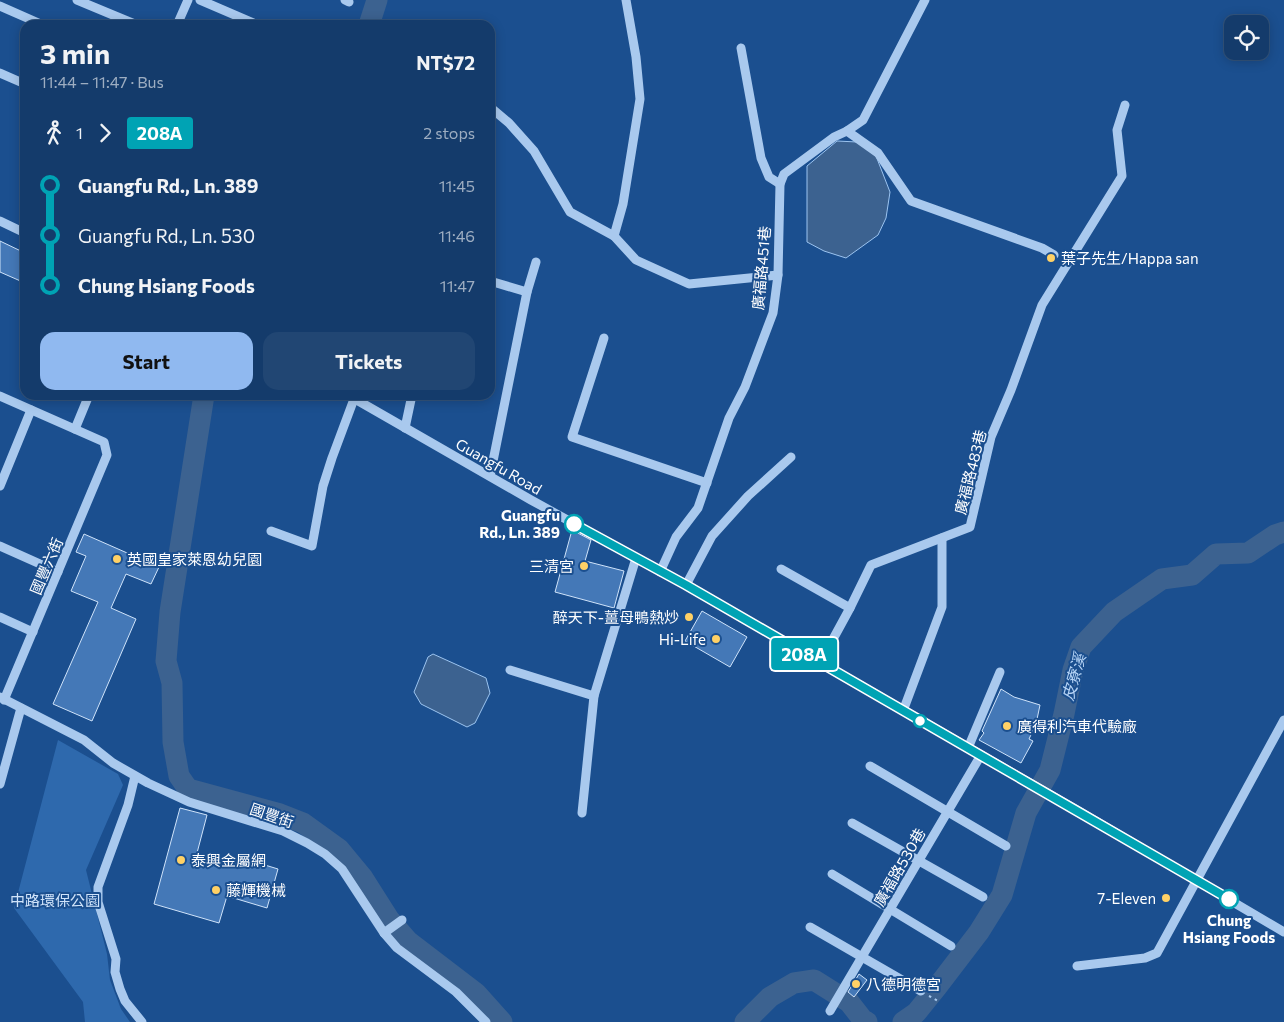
<!DOCTYPE html>
<html lang="en">
<head>
<meta charset="utf-8">
<style>
	:root { --surface:#143b6b; --page:#214673; --text:#f1f3f6; --muted:#9dadc1; --line:#33557e; --accent:#90b9f0 }
	body { margin:0; font-family:Commissioner,"Noto Sans TC",sans-serif; background:var(--page); color:var(--text); height:100vh; display:flex; flex-direction:column; font-size:19px; white-space:nowrap }
	* { box-sizing:border-box; margin:0 }
	p { font-size:16px; color:var(--muted) }
	.icon { flex:none; width:28px; height:28px; fill:none; stroke:currentColor; stroke-width:2; stroke-linecap:round; stroke-linejoin:round }
	.map { position:relative; flex:1; overflow:hidden }
	.drawer { position:absolute; left:20px; top:20px; width:475px; height:380px; display:flex; flex-direction:column; background:var(--surface); border-radius:15px; box-shadow:0 2px 12px #0003,0 0 0 1px var(--line) }
	.drawer>* { flex:none }
	.badge { padding:0 10px; border-radius:4px; font-size:18px; line-height:32px }
	.controls { position:absolute; left:1224px; top:15px; display:grid; gap:10px }
	.controls a { display:grid; place-items:center; width:45px; height:45px; border-radius:10px; background:var(--surface); box-shadow:0 2px 12px #0003,0 0 0 1px var(--line); font-size:25px }
	.map>.badge { position:absolute; translate:-50% -50%; box-shadow:0 0 0 2px #fff }
	.legs { display:flex; align-items:center; gap:8px; height:55px; padding:0 20px; font-size:16px }
	.legs p { margin-inline-start:auto }
	.summary { display:flex; align-items:center; justify-content:space-between; height:85px; padding:0 20px }
	h1 { font-size:28px; font-weight:700; line-height:38px }
	.button { display:flex; gap:10px; margin-top:auto; padding:10px 20px }
	.button a { flex:1; height:58px; border-radius:15px; background:var(--accent); color:#111; font-size:20px; font-weight:700; line-height:58px; text-align:center }
	.button a+a { background:var(--page); color:var(--text) }
	ul { padding:0 20px; list-style:none }
	li { display:flex; align-items:center; gap:18px; height:50px; font-size:19px }
	li i { display:grid; place-items:center; width:8px; height:100%; margin:0 6px; background:currentColor }
	li i::after { content:''; width:12px; height:12px; margin:-6px; border:4px solid; border-radius:50%; background:var(--surface) }
	li p { margin-inline-start:auto }
	li:first-child i { background:linear-gradient(#0000 50%,currentColor 0) }
	li:last-child i { background:linear-gradient(currentColor 50%,#0000 0) }
	.map>svg:first-child { display:block }
	.green { fill:#2e69ad }
	.water { fill:#3c6290; stroke:#9cc4f0 }
	.lines { fill:none; stroke-linecap:round; stroke-linejoin:round }
	.river { stroke:#3c6290; stroke-width:21 }
	.building { fill:#4478b7; stroke:#cfe3fa }
	.path { stroke:#a9c9ee; stroke-width:2; stroke-dasharray:2.5 4; stroke-linecap:butt }
	.minor { stroke:#a9c9ee; stroke-width:9 }
	.line-1-casing { stroke:#fff; stroke-width:11 }
	.line-1 { stroke:#00a3b4; stroke-width:8 }
	.poi-dot { fill:#ffd166; stroke:#1b4f8f; stroke-width:2 }
	.stop-1-dot { fill:#fff; stroke:#00a3b4; stroke-width:2.5 }
	.labels { text-anchor:middle; dominant-baseline:central; stroke-width:4; stroke-linejoin:round; paint-order:stroke }
	.poi-label { font-size:15px; fill:#fff; stroke:#1b4f8f; text-anchor:start }
	.street-label { font-size:15px; fill:#fff; stroke:#1b4f8f }
	.stop-label { font-size:15px; font-weight:bold; fill:#fff; stroke:#1b4f8f; text-anchor:end }
	.park-label { font-size:15px; fill:#cfe3fa; stroke:#1b4f8f }
	.water-label { font-size:16px; font-style:italic; fill:#b5d3f5; stroke:#1b4f8f }
</style>
</head>
<body>
<div class="map">
<svg width="1284" height="1022" viewBox="0 0 1284 1022">
	<rect width="100%" height="100%" fill="#1b4f8f"/>
	<!-- green -->
	<path class="green" d="M58 740 118 774 123 785 86 870 107 954 110 980 121 1009 130 1022H85L83 1002 14 908Z"/>
	<!-- water -->
	<g class="water">
		<path d="M837 141 857 142 876 156 890 192 886 218 878 235 846 258 824 251 807 242V166Z"/>
		<path d="M433 654 486 678 490 693 475 723 467 727 421 704 414 692 428 657Z"/>
	</g>
	<g class="lines">
		<!-- river -->
		<g class="river">
			<path d="M369 25 377 0"/>
			<path d="M204 395 170 612 166 661 172 683 173 742 179 776 188 789 280 814 303 823 339 849 363 878 389 919 408 941 476 993 502 1022"/>
			<path d="M745 1022 770 997 794 983 814 980 849 1002 863 1020 867 1022"/>
			<path d="M903 1022 916 1013 937 987 979 932 1002 895 1026 813 1050 770 1064 714 1073 670 1081 647 1114 612 1162 579 1192 575 1216 554 1248 553 1275 535 1284 532"/>
		</g>
	</g>
	<!-- building -->
	<g class="building">
		<path d="M0 241 25 253V283L0 272Z"/>
		<path d="M572 530 591 540 585 561 624 571 614 608 555 592Z"/>
		<path d="M84 534 159 567 151 584 126 574 111 608 136 619 92 721 53 704 98 602 71 591 86 556 76 552Z"/>
		<path d="M702 611 747 637 730 667 685 641Z"/>
		<path d="M1001 689 1014 697 1040 705 1036 724 1029 739 1033 741 1021 763 979 740 984 733 982 731Z"/>
		<path d="M180 808 207 815 197 853 240 865 242 858 278 869 267 908 227 896 219 923 154 904Z"/>
		<path d="M859 974 867 980 854 997 848 992Z"/>
	</g>
	<g class="lines">
		<!-- path -->
		<g class="path">
			<path d="M96 25 99 20"/>
			<path d="M929 996 940 1002"/>
		</g>
		<!-- minor -->
		<g class="minor">
			<path d="M77 0 137 25"/>
			<path d="M200 0 258 25"/>
			<path d="M345 0 349 2"/>
			<path d="M0 6 43 25"/>
			<path d="M177 25 188 0"/>
			<path d="M741 48 761 158 769 177 780 184"/>
			<path d="M0 73 25 84"/>
			<path d="M490 107 509 123 534 151 570 212 614 236 636 260 689 284 778 275"/>
			<path d="M847 131 878 153 911 201 1042 248 1054 255"/>
			<path d="M0 221 25 233"/>
			<path d="M614 236 623 204 640 99 636 57 626 0"/>
			<path d="M490 281 527 292"/>
			<path d="M604 338 572 437 707 483"/>
			<path d="M348 395 531 500 686 585 1077 810 1284 932"/>
			<path d="M0 396 104 442 107 455 4 700"/>
			<path d="M405 428 412 395"/>
			<path d="M75 429 89 395"/>
			<path d="M490 476 527 292 536 262"/>
			<path d="M0 486 31 410"/>
			<path d="M271 531 312 546 323 486 332 458 354 399"/>
			<path d="M0 546 58 572"/>
			<path d="M781 569 850 608"/>
			<path d="M660 572 676 537 698 508 729 418 745 387 773 313 778 275 780 184 784 174 834 137 847 131 863 120 925 0"/>
			<path d="M686 585 712 536 748 496 791 457"/>
			<path d="M0 617 33 632"/>
			<path d="M820 663 850 608 871 565 970 527 991 437 1011 390 1042 305 1122 176 1117 130 1125 105"/>
			<path d="M510 670 594 696"/>
			<path d="M0 697 84 740 113 763 148 783 189 802 283 831 307 843 325 854 342 869 384 933 397 948 456 992 486 1022"/>
			<path d="M903 711 942 607V538"/>
			<path d="M968 748 1000 672"/>
			<path d="M870 766 1006 846"/>
			<path d="M135 776 128 805 98 887V902L116 959 115 972 120 989 125 1001 142 1022"/>
			<path d="M0 784 21 708"/>
			<path d="M582 813 594 696 636 558"/>
			<path d="M852 823 983 897"/>
			<path d="M832 874 951 946"/>
			<path d="M810 927 921 991"/>
			<path d="M384 933 402 920"/>
			<path d="M1077 966 1145 958 1157 953 1284 720"/>
			<path d="M830 1011 981 755"/>
		</g>
	</g>
	<g class="lines">
		<defs>
			<path id="line-1" d="M574 524 686 585 1229 899"/>
		</defs>
		<!-- line-1 casing -->
		<use href="#line-1" class="line-1-casing"/>
		<!-- line-1 -->
		<use href="#line-1" class="line-1"/>
	</g>
	<!-- markers -->
	<g class="poi-dot">
		<circle cx="1051" cy="258" r="5"/>
		<circle cx="117" cy="559" r="5"/>
		<circle cx="584" cy="566" r="5"/>
		<circle cx="689" cy="617" r="5"/>
		<circle cx="716" cy="639" r="5"/>
		<circle cx="1007" cy="726" r="5"/>
		<circle cx="181" cy="860" r="5"/>
		<circle cx="216" cy="890" r="5"/>
		<circle cx="1166" cy="898" r="5"/>
		<circle cx="856" cy="984" r="5"/>
	</g>
	<g class="stop-1-dot">
		<circle cx="574" cy="524" r="9"/>
		<circle cx="920" cy="721" r="6"/>
		<circle cx="1229" cy="899" r="9"/>
	</g>
	<g class="labels">
		<!-- poi labels -->
		<g class="poi-label">
			<text x="1061" y="258">葉子先生/Happa san</text>
			<text x="127" y="559">英國皇家萊恩幼兒園</text>
			<text x="574" y="566" text-anchor="end">三清宮</text>
			<text x="679" y="617" text-anchor="end">醉天下-薑母鴨熱炒</text>
			<text x="706" y="639" text-anchor="end">Hi-Life</text>
			<text x="1017" y="726">廣得利汽車代驗廠</text>
			<text x="191" y="860">泰興金屬網</text>
			<text x="226" y="890">藤輝機械</text>
			<text x="1156" y="898" text-anchor="end">7-Eleven</text>
			<text x="866" y="984">八德明德宮</text>
		</g>
		<!-- street labels -->
		<g class="street-label">
			<text transform="translate(761 268) rotate(-85)">廣福路451巷</text>
			<text transform="translate(499 466) rotate(30)">Guangfu Road</text>
			<text transform="translate(970 472) rotate(-76)">廣福路483巷</text>
			<text transform="translate(46 566) rotate(-67)">國豐六街</text>
			<text transform="translate(272 815) rotate(19)">國豐街</text>
			<text transform="translate(899 867) rotate(-60)">廣福路530巷</text>
		</g>
		<!-- stop labels -->
		<g class="stop-label">
			<text x="560" y="515">Guangfu<tspan x="560" dy="17">Rd., Ln. 389</tspan></text>
			<text x="1229" y="920" text-anchor="middle">Chung<tspan x="1229" dy="17">Hsiang Foods</tspan></text>
		</g>
		<!-- park labels -->
		<g class="park-label">
			<text x="55" y="900">中路環保公園</text>
		</g>
		<!-- water labels -->
		<g class="water-label">
			<text transform="translate(1073 677) rotate(-74)">皮寮溪</text>
		</g>
	</g>
</svg>
<div class="controls">
<a><svg class="icon" aria-label="locate" viewBox="0 0 24 24"><circle cx="12" cy="12" r="6"/><path d="M12 2v4M12 18v4M2 12h4M18 12h4"/></svg></a>
</div>
<b class="badge" style="left:804px;top:654px;background:#00a3b4;color:#fff">208A</b>
<section class="drawer">
<div class="summary"><div><h1>3 min</h1><p>11:44 – 11:47 · Bus</p></div><b>NT$72</b></div>
<div class="legs"><svg class="icon" aria-label="walk" viewBox="0 0 24 24"><circle cx="13" cy="4" r="2"/><path d="M13 8l-2 6 4 7M11 14l-3 7M7 12l3-4h3l4 4"/></svg>1<svg class="icon" aria-label="forward" viewBox="0 0 24 24"><path d="M9 5l7 7-7 7"/></svg><b class="badge" style="background:#00a3b4;color:#fff">208A</b><p>2 stops</p></div>
<ul>
<li><i style="color:#00a3b4"></i><b>Guangfu Rd., Ln. 389</b><p>11:45</p></li>
<li><i style="color:#00a3b4"></i><span>Guangfu Rd., Ln. 530</span><p>11:46</p></li>
<li><i style="color:#00a3b4"></i><b>Chung Hsiang Foods</b><p>11:47</p></li>
</ul>
<div class="button"><a>Start</a><a>Tickets</a></div>
</section>
</div>
</body>
</html>
